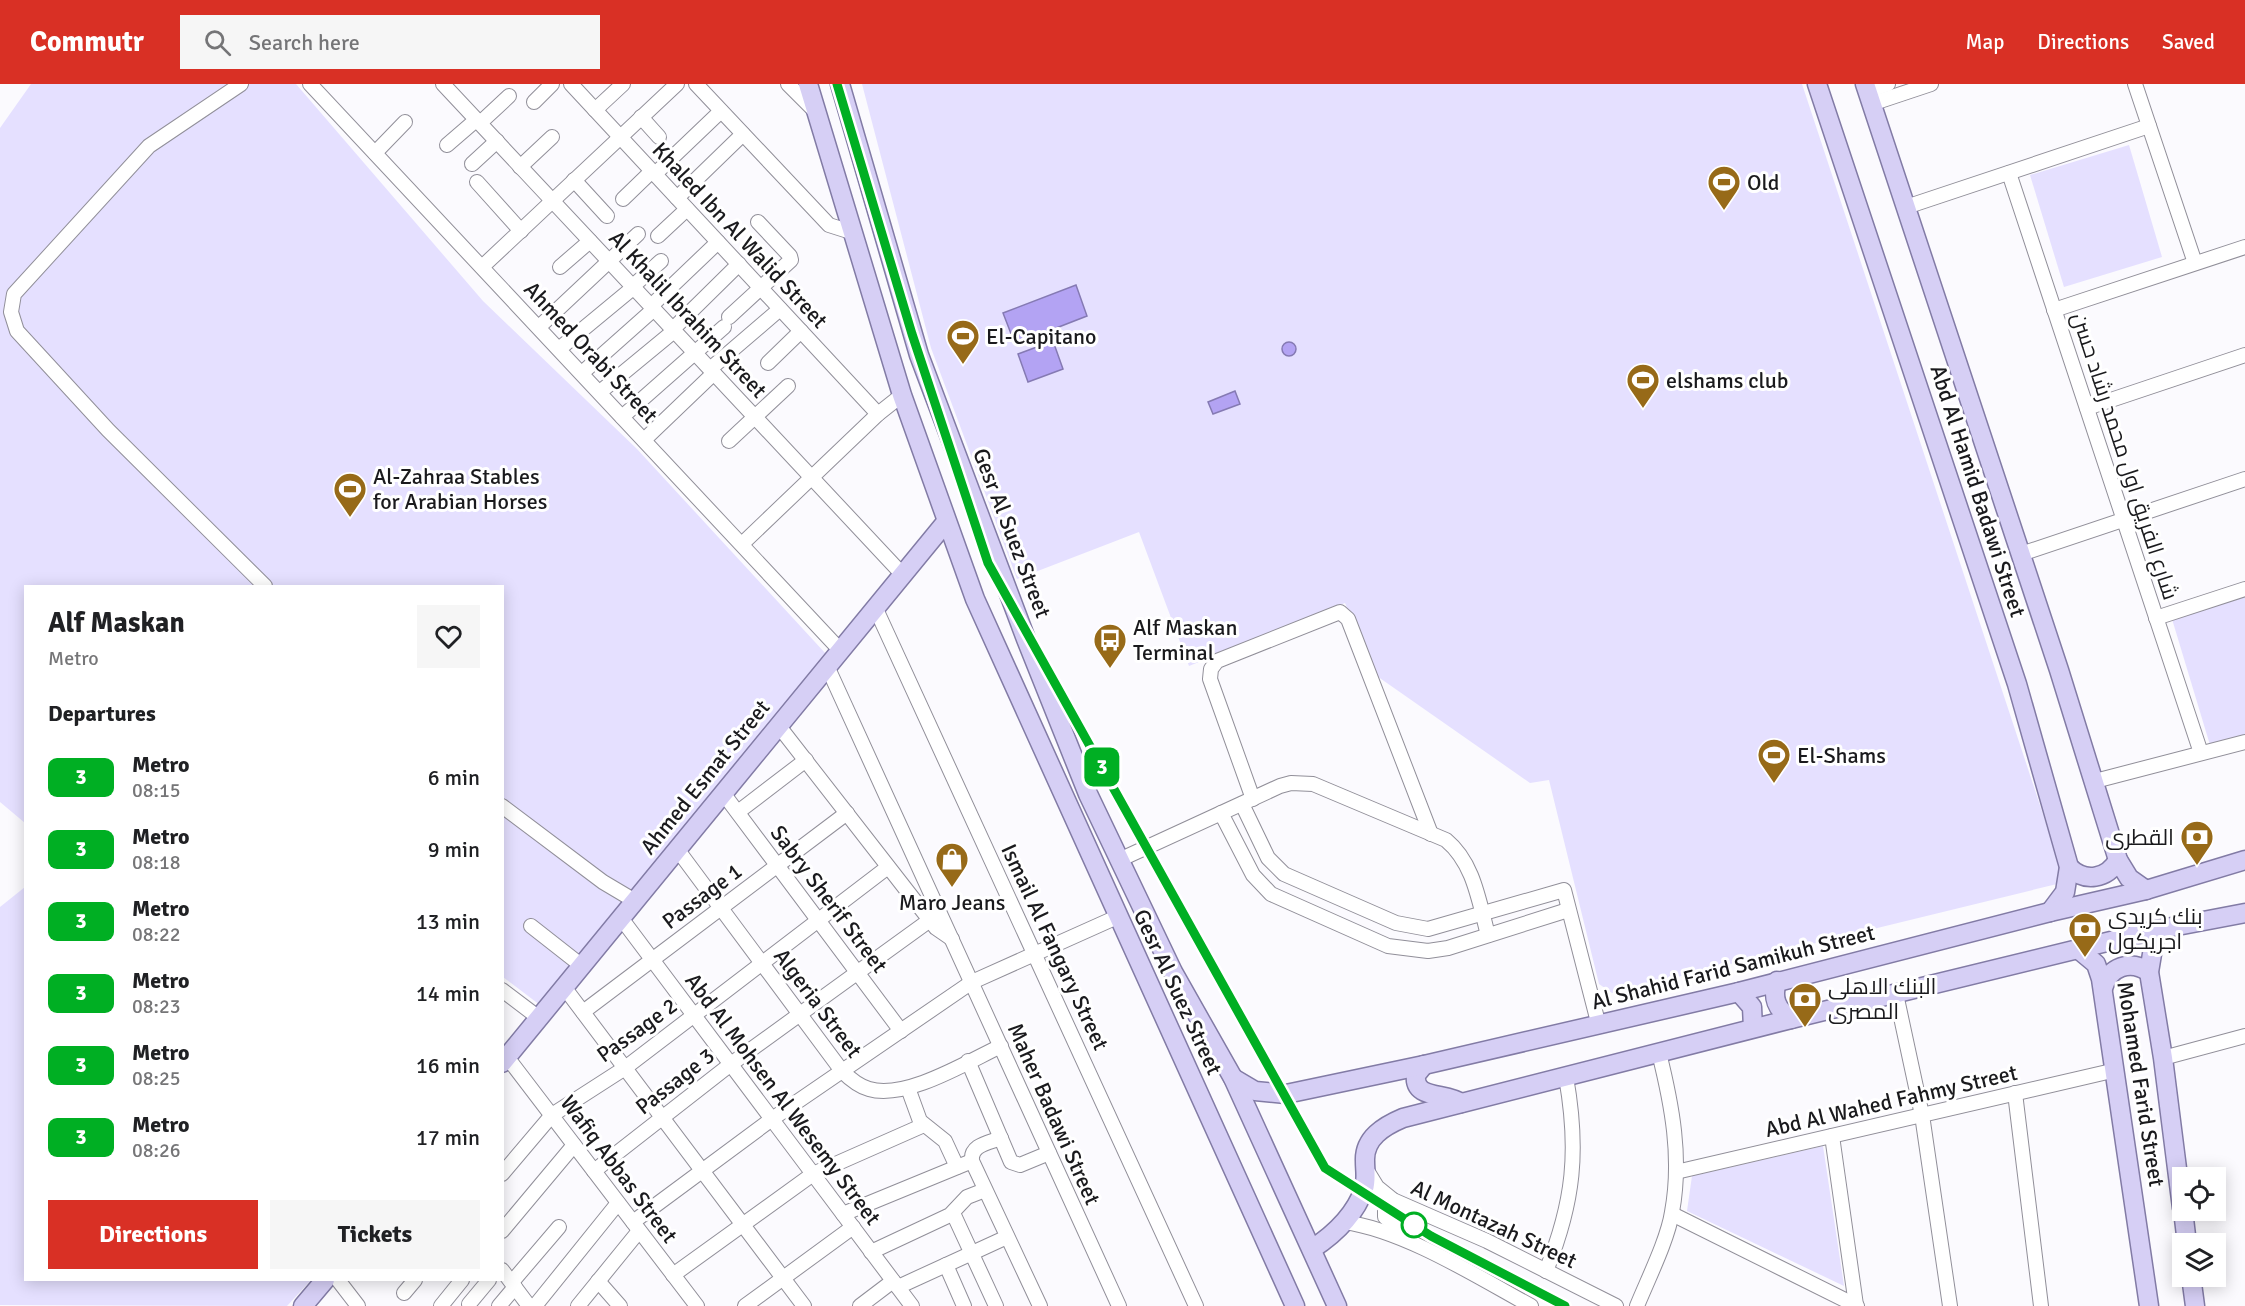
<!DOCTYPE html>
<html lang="en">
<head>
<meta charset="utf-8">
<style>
	:root { --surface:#fff; --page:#f6f6f6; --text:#202124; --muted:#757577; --accent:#d93025 }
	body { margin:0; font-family:Signika,Cairo,sans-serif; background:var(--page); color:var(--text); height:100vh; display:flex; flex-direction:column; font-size:22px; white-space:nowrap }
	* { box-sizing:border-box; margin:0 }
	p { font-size:20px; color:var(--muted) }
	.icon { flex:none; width:33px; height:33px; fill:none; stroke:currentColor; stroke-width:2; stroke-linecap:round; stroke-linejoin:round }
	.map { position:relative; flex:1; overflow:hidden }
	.sheet { position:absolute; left:24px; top:501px; width:480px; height:696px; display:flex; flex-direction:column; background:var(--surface); border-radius:0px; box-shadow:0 3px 15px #0003 }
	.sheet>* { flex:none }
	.badge { padding:0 12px; border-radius:9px; font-size:21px; line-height:39px }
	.tools { position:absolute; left:2172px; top:1083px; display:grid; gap:12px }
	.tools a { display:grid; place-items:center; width:54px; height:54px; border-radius:0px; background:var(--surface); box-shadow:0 3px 15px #0003; font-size:30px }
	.map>.badge { position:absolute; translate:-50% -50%; box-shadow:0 0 0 3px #fff }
	h2 { padding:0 24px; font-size:22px; line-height:54px }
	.round { display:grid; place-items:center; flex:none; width:63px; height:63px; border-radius:0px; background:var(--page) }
	.overview { display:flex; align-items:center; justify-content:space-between; height:102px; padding:0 24px }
	h1 { font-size:28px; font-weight:700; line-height:45px }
	.cta { display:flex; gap:12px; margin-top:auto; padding:12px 24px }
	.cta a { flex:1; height:69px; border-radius:0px; background:var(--accent); color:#fff; font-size:24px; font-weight:700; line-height:69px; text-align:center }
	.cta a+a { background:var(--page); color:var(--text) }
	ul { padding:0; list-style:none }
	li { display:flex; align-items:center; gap:18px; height:72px; padding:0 24px }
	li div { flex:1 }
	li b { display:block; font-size:22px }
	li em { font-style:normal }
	li .badge { min-width:66px; font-weight:700; text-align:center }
	header { display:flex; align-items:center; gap:36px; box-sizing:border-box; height:84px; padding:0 30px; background:var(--accent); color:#fff }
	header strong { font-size:28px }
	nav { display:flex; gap:33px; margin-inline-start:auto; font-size:21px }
	.search { width:420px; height:54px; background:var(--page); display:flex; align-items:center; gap:15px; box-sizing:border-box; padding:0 21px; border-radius:0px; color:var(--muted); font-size:22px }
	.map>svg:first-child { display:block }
	.green { fill:#e5e0ff }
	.water { fill:#b3a3f3; stroke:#857ab3; stroke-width:1.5 }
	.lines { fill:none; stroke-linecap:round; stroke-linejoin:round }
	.minor-casing { stroke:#918f99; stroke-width:16 }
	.major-casing { stroke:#827ba5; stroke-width:21 }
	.minor { stroke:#fff; stroke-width:14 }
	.major { stroke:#d6cff5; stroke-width:18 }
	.line-casing { stroke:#fff; stroke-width:14 }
	.line { stroke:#00af23; stroke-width:9 }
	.stop-dot { fill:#fff; stroke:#00af23; stroke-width:3 }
	.labels { text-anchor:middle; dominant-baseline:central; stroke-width:6; stroke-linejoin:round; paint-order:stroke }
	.poi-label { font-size:22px; fill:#1a1a1d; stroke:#fff; text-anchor:start }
	.street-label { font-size:22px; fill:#1a1a1d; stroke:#fff }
</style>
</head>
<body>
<header>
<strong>Commutr</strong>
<div class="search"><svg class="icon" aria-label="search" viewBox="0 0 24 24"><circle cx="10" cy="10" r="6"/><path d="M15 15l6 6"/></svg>Search here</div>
<nav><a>Map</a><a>Directions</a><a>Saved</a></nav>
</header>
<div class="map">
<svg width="2245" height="1222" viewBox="0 0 2245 1222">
	<rect width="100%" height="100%" fill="#fbfafe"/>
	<!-- green -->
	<g class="green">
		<path d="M31 0H296L483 217 637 365 826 570 540 921 503 893 502 502H26L25 739 0 718V44Z"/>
		<path d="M862 0H1802L2062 788 2057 800 1612 909 1599 900 1549 696 1530 699 1374 590 1345 519 1189 582 1139 448 1017 495 931 264Z"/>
		<path d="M2129 61 2162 173 2064 203 2030 91Z"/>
		<path d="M2245 512V651L2210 661 2172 535Z"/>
		<path d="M25 803 26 1196H311L287 1222 0 1221V823Z"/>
		<path d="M1823 1062 1844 1202 1687 1127 1692 1092Z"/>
	</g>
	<!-- water -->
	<g class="water">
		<path d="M1076 201 1087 232 1015 260 1003 229Z"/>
		<path d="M1053 257 1063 285 1028 298 1018 270Z"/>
		<circle cx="1289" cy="265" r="7"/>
		<path d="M1235 307 1240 320 1213 330 1208 318Z"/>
	</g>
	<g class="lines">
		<defs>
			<g id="minor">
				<path d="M241 0 149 62 14 210 11 228 17 247 108 346 265 502"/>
				<path d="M310 0 840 566"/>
				<path d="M443 0 902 490"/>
				<path d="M571 0 878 330"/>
				<path d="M696 0 829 141 851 148"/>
				<path d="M788 0 816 28"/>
				<path d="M2135 0 2195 179"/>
				<path d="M1867 7 1888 0"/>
				<path d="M534 18 552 0"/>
				<path d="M1871 20 1931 0"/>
				<path d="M595 26 623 0"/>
				<path d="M641 33 659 53"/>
				<path d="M480 39 509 12"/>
				<path d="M447 61 476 36"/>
				<path d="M375 69 405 38"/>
				<path d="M472 80 497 57"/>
				<path d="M520 83 552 53"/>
				<path d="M2009 89 2201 669"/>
				<path d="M655 90 721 27"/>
				<path d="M574 96 607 132"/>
				<path d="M477 98 521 147"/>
				<path d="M677 114 743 50"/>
				<path d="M623 115 652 87"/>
				<path d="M1906 123 2149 42"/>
				<path d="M658 152 687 125"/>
				<path d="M482 183 677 0"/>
				<path d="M560 183 590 157"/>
				<path d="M633 202 661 177"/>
				<path d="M651 222 718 158"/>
				<path d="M2054 226 2245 163"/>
				<path d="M729 233 791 176 790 172 758 138"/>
				<path d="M539 243 638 150"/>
				<path d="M673 245 739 180"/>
				<path d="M559 265 634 203"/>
				<path d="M768 279 801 247"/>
				<path d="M710 285 780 225"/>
				<path d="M582 289 654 225"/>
				<path d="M600 308 674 247"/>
				<path d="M2087 324 2245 271"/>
				<path d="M622 333 724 243"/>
				<path d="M644 356 714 289"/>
				<path d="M729 357 788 302"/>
				<path d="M742 460 878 330 902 311"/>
				<path d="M2021 470 2245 395"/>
				<path d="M875 523 1196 1222"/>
				<path d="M2156 534 2245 505"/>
				<path d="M827 582 1119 1222"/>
				<path d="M778 641 936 844 952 855"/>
				<path d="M2095 697 2245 658"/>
				<path d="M723 709 901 947"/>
				<path d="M1253 715 1210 595 1211 585 1217 577 1340 528 1348 535 1431 750"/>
				<path d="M1242 720 1268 774 1284 790 1396 839 1428 845 1564 806 1599 942"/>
				<path d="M502 722 603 798 635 817"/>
				<path d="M738 728 806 676"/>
				<path d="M1221 729 1253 791 1271 810 1388 862 1428 867 1448 864 1568 826"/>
				<path d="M677 765 842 987C850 995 858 1002 869 1005 906 1016 967 978 1001 962"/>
				<path d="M1119 776 1280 702 1291 699 1313 700 1446 756C1474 779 1479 818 1488 851"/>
				<path d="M621 834 912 1222"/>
				<path d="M531 842 582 882"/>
				<path d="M564 903 804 1222"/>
				<path d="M502 906 539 934"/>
				<path d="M1896 910 1922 1031 1950 1222"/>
				<path d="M583 928 847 729"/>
				<path d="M507 973 697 1222"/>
				<path d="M2163 974 2245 952"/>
				<path d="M968 977 1011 1078 1020 1081 1049 1069"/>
				<path d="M908 1004 920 1037 945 1057 957 1083"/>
				<path d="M2015 1009 2041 1222"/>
				<path d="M1832 1052 1856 1221"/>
				<path d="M1001 1054C988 1059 970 1061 972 1077L1040 1222"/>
				<path d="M1366 1085 1377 1103 1393 1116 1487 1157 1616 1222"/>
				<path d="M594 1087 731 980 930 836"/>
				<path d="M1676 1088 2116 986"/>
				<path d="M502 1090 552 1031 625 984 888 783"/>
				<path d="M1393 1116 1385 1122V1133L1412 1157"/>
				<path d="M953 1129 996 1222"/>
				<path d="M843 1130 972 1077"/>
				<path d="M1672 1130 1857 1222"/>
				<path d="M633 1138 772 1035 972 898 1117 833"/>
				<path d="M1344 1138C1404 1146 1478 1193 1531 1222"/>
				<path d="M502 1147 574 1061"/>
				<path d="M871 1168 950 1131 967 1113 985 1106"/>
				<path d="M946 1181 964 1222"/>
				<path d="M502 1186 529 1222"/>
				<path d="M1546 1187C1574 1118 1579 1066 1566 993"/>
				<path d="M673 1191 813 1090 924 1041"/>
				<path d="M338 1196 358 1222"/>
				<path d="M598 1197 620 1222"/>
				<path d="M512 1198 559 1143"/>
				<path d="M898 1203 1007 1153"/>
				<path d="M404 1209 415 1196"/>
				<path d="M469 1220 489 1196"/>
				<path d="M441 1222 462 1196"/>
				<path d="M499 1222 515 1203"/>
				<path d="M535 1222 618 1119"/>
				<path d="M578 1222 639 1147"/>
				<path d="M745 1222 853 1143"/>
				<path d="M860 1222 893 1197"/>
				<path d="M1637 1222C1648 1195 1668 1155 1672 1128 1682 1074 1672 1021 1659 969"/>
			</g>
			<g id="major">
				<path d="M808 0 902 311 975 515 1295 1222"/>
				<path d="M840 0 919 271 1026 555 1088 710 1173 888 1233 994 1337 1222"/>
				<path d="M1817 0 2017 600 2069 783 2065 808 2050 828"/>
				<path d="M1865 0 2059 586 2118 776 2129 794 2146 806"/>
				<path d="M2069 783C2085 799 2107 795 2118 776"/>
				<path d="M2156 846 2149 888 2163 974 2182 1124"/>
				<path d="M2078 865 2096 880 2101 895 2149 1222"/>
				<path d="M1777 897C1772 914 1776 925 1791 935"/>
				<path d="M2103 904C2109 883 2130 875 2149 888"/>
				<path d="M1739 908 1752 923 1753 944"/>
				<path d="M502 979 946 438"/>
				<path d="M1424 981 1416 991C1413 1016 1446 1008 1461 1019"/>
				<path d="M1233 994 1255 1007 1286 1010 1424 981 1739 908 2050 828 2146 806 2245 776"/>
				<path d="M2183 1126 2187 1160"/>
				<path d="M1312 1165C1335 1150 1355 1131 1364 1105 1367 1095 1365 1087 1365 1077 1364 1054 1384 1042 1403 1034L1791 935 2156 846 2245 829"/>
				<path d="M2191 1192 2195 1222"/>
				<path d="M303 1222 325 1196"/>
			</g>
		</defs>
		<!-- minor casing -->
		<use href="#minor" class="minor-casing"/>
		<!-- major casing -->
		<use href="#major" class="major-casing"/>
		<!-- minor -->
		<use href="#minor" class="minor"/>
		<!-- major -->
		<use href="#major" class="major"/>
	</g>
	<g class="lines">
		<defs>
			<path id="line" d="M837 0 912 250 988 479 1325 1084 1431 1152 1565 1222"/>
		</defs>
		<!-- line casing -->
		<use href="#line" class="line-casing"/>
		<!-- line -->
		<use href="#line" class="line"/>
	</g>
	<!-- icons -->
	<defs>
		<symbol id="stadium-pin" viewBox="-11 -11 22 30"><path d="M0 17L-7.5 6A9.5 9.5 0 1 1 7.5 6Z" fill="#976a18" stroke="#fff"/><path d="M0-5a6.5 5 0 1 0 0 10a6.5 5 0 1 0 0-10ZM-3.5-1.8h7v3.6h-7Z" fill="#fff"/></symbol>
		<symbol id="bus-pin" viewBox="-11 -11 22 30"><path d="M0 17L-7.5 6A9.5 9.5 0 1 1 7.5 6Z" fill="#976a18" stroke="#fff"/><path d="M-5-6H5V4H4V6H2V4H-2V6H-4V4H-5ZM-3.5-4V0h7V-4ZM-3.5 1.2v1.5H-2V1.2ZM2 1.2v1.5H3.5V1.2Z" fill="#fff"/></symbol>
		<symbol id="bank-pin" viewBox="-11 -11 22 30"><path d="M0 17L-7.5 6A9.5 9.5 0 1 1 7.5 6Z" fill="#976a18" stroke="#fff"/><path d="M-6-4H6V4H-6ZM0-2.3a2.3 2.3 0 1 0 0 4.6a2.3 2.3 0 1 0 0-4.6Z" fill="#fff"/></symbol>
		<symbol id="shop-pin" viewBox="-11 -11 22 30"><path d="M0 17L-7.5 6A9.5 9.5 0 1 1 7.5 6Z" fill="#976a18" stroke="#fff"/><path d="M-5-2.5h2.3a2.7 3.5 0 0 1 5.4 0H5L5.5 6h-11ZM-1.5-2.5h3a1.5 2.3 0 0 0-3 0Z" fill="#fff"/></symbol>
	</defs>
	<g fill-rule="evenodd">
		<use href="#stadium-pin" x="1705" y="79" width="38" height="52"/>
		<use href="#stadium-pin" x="944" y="233" width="38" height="52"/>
		<use href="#stadium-pin" x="1624" y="277" width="38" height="52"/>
		<use href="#stadium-pin" x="331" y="386" width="38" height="52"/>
		<use href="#bus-pin" x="1091" y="537" width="38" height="52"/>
		<use href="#stadium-pin" x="1755" y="652" width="38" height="52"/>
		<use href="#bank-pin" x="2178" y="734" width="38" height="52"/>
		<use href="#shop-pin" x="933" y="756" width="38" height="52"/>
		<use href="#bank-pin" x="2066" y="826" width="38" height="52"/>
		<use href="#bank-pin" x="1786" y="896" width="38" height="52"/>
	</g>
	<!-- markers -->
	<circle class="stop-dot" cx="1414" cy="1141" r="12"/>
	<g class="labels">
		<!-- poi labels -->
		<g class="poi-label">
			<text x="1747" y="98">Old</text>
			<text x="986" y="252">El-Capitano</text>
			<text x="1666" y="296">elshams club</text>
			<text x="373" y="392">Al-Zahraa Stables<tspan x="373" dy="25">for Arabian Horses</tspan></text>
			<text x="1133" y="543">Alf Maskan<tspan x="1133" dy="25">Terminal</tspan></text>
			<text x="1797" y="671">El-Shams</text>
			<text x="2174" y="753" text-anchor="end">القطرى</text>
			<text x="952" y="818" text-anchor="middle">Maro Jeans</text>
			<text x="2108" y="832">بنك كريدى<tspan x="2108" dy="25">اجريكول</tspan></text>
			<text x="1828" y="902">البنك الاهلى<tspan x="1828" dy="25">المصرى</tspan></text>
		</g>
		<!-- street labels -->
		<g class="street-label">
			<text transform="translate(740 151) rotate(47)">Khaled Ibn Al Walid Street</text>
			<text transform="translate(688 230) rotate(47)">Al Khalil Ibrahim Street</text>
			<text transform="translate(591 268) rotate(47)">Ahmed Orabi Street</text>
			<text transform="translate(2125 372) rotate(72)">شارع الفريق اول محمد رشاد حسن</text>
			<text transform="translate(1978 407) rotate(72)">Abd Al Hamid Badawi Street</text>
			<text transform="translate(1012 449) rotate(69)">Gesr Al Suez Street</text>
			<text transform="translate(705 693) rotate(-51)">Ahmed Esmat Street</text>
			<text transform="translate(702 812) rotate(-37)">Passage 1</text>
			<text transform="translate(829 815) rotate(53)">Sabry Sherif Street</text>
			<text transform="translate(1055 863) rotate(65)">Ismail Al Fangary Street</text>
			<text transform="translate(1733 883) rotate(-14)">Al Shahid Farid Samikuh Street</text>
			<text transform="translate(1178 908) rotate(65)">Gesr Al Suez Street</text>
			<text transform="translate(818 919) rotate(53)">Algeria Street</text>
			<text transform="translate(637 946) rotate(-36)">Passage 2</text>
			<text transform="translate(675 997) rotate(-38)">Passage 3</text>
			<text transform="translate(2141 1000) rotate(81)">Mohamed Farid Street</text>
			<text transform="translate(783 1015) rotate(53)">Abd Al Mohsen Al Wesemy Street</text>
			<text transform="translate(1891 1017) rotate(-13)">Abd Al Wahed Fahmy Street</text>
			<text transform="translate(1054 1030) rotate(66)">Maher Badawi Street</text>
			<text transform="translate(619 1085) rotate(53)">Wafiq Abbas Street</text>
			<text transform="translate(1494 1140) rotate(25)">Al Montazah Street</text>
		</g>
	</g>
</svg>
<div class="tools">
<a><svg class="icon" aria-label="locate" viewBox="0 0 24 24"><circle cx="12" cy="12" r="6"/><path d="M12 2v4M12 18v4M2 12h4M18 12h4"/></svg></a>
<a><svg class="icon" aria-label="layers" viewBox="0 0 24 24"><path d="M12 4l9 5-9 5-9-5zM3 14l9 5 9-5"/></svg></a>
</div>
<b class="badge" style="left:1102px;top:683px;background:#00af23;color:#fff">3</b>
<section class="sheet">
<div class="overview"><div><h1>Alf Maskan</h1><p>Metro</p></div><a class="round"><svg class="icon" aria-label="heart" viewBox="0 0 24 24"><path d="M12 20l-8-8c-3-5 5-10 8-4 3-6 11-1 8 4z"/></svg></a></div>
<h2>Departures</h2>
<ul>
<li><span class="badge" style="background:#00af23;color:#fff">3</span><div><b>Metro</b><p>08:15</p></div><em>6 min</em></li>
<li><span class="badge" style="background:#00af23;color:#fff">3</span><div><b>Metro</b><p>08:18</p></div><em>9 min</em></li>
<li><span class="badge" style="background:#00af23;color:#fff">3</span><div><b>Metro</b><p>08:22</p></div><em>13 min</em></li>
<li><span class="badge" style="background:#00af23;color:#fff">3</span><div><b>Metro</b><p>08:23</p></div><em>14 min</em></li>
<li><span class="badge" style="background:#00af23;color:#fff">3</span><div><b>Metro</b><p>08:25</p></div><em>16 min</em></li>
<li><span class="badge" style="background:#00af23;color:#fff">3</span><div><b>Metro</b><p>08:26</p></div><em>17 min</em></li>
</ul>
<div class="cta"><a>Directions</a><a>Tickets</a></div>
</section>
</div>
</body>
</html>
